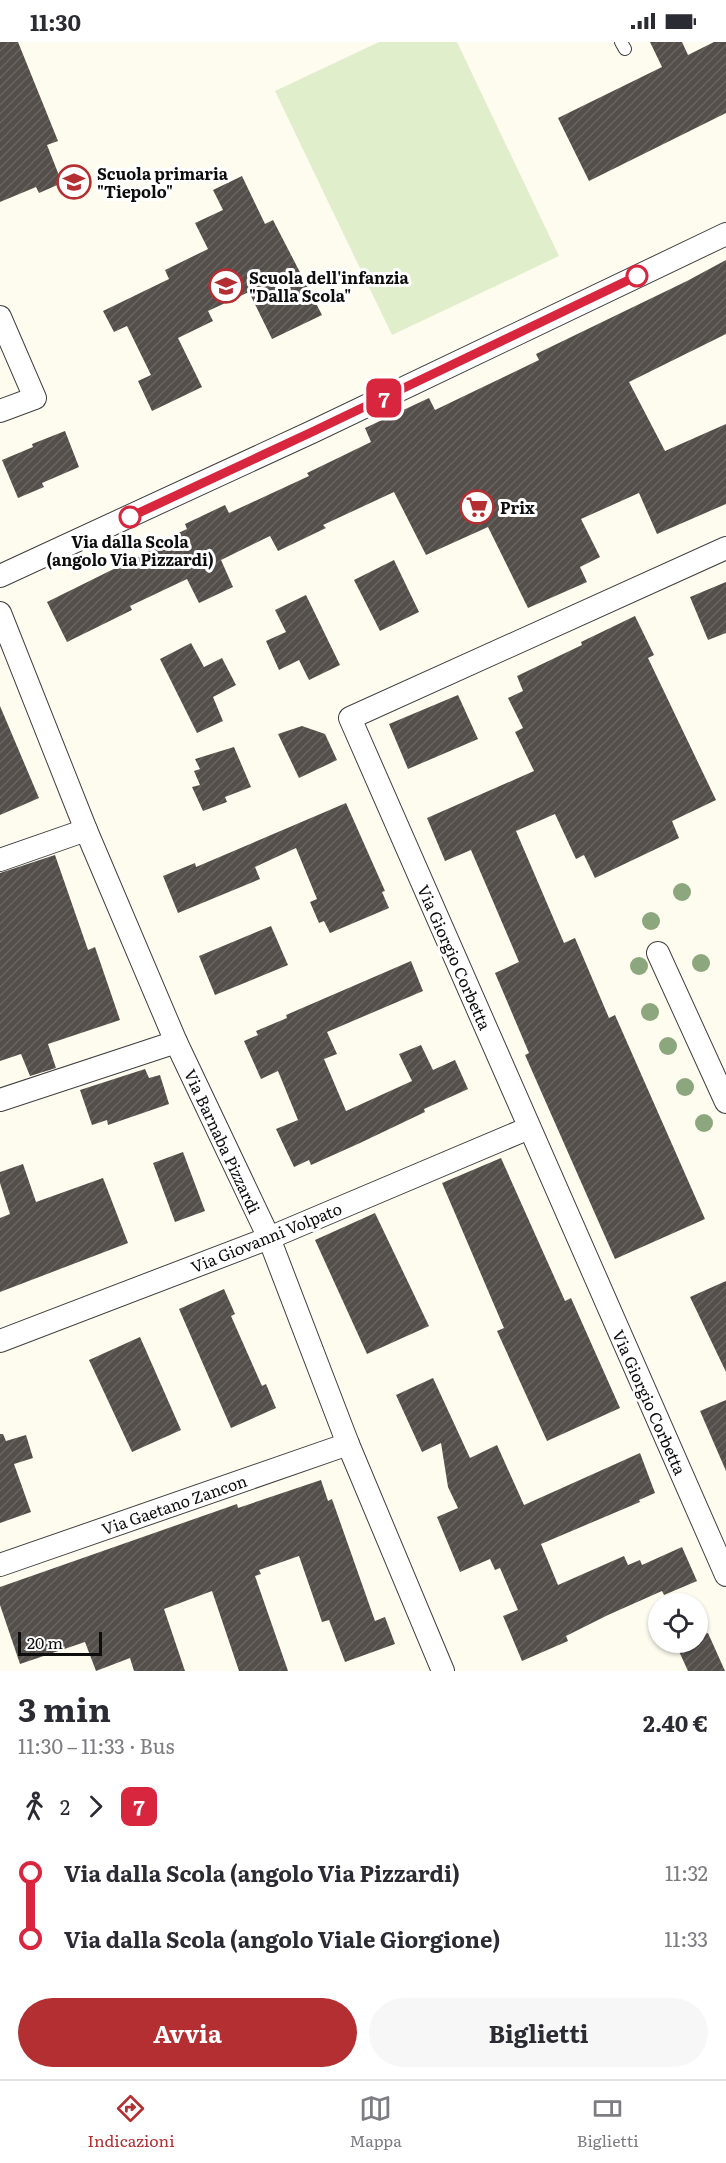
<!DOCTYPE html>
<html lang="it">
<head>
<meta charset="utf-8">
<style>
	:root { --surface:#fff; --page:#f7f7f7; --text:#2b2b33; --muted:#7c7c81; --line:#e1e1e2; --accent:#b42f32 }
	body { margin:0; font-family:Literata,serif; background:var(--page); color:var(--text); height:100vh; display:flex; flex-direction:column; font-size:22px; white-space:nowrap }
	* { box-sizing:border-box; margin:0 }
	p { font-size:20px; color:var(--muted) }
	.icon { flex:none; width:33px; height:33px; fill:none; stroke:currentColor; stroke-width:2; stroke-linecap:round; stroke-linejoin:round }
	.map { position:relative; height:1629px; overflow:hidden }
	.details { display:flex; flex-direction:column; background:var(--surface); flex:1 }
	.details>* { flex:none }
	.badge { padding:0 12px; border-radius:9px; font-size:21px; line-height:39px }
	.fabs { position:absolute; left:648px; top:1551px; display:grid; gap:12px }
	.fabs a { display:grid; place-items:center; width:60px; height:60px; border-radius:50%; background:var(--surface); box-shadow:0 2px 4px #0004; font-size:30px }
	.scale { position:absolute; left:18px; bottom:15px; width:84px; box-sizing:border-box; padding-left:6px; border:3px solid #0d0d0d; border-top:0; font-size:16px; line-height:21px; white-space:nowrap; color:#0d0d0d; -webkit-text-stroke:4px #fff; paint-order:stroke }
	.map>.badge { position:absolute; translate:-50% -50%; box-shadow:0 0 0 3px #fff }
	.legs { display:flex; align-items:center; gap:9px; height:66px; padding:0 18px; font-size:20px }
	.legs p { margin-inline-start:auto }
	.summary { display:flex; align-items:center; justify-content:space-between; height:102px; padding:0 18px }
	h1 { font-size:33px; font-weight:700; line-height:45px }
	.button { display:flex; gap:12px; margin-top:auto; padding:12px 18px }
	.button a { flex:1; height:69px; border-radius:36px; background:var(--accent); color:#fff; font-size:24px; font-weight:700; line-height:69px; text-align:center }
	.button a+a { background:var(--page); color:var(--text) }
	ul { padding:0 18px; list-style:none }
	li { display:flex; align-items:center; gap:21px; height:66px; font-size:22px }
	li i { display:grid; place-items:center; width:9px; height:100%; margin:0 8px; background:currentColor }
	li i::after { content:''; width:15px; height:15px; margin:-8px; border:4px solid; border-radius:50%; background:var(--surface) }
	li p { margin-inline-start:auto }
	li:first-child i { background:linear-gradient(#0000 50%,currentColor 0) }
	li:last-child i { background:linear-gradient(currentColor 50%,#0000 0) }
	.status { display:flex; justify-content:space-between; align-items:center; height:42px; padding:0 30px; background:var(--surface); direction:ltr }
	.status svg { height:16px; fill:currentColor }
	.tab-bar { display:flex; justify-content:space-around; align-items:center; height:84px; border-top:2px solid var(--line); background:var(--surface); font-size:16px; color:var(--muted) }
	.tab-bar a { display:grid; justify-items:center; gap:3px }
	.tab-bar .selected { color:var(--accent) }
	.map>svg:first-child { display:block }
	.pitch { fill:#e1eecc }
	.building { fill:url(#building-hatch) }
	.lines { fill:none; stroke-linecap:round; stroke-linejoin:round }
	.service-casing { stroke:#404040; stroke-width:14 }
	.minor-casing { stroke:#404040; stroke-width:24 }
	.service { stroke:#fff; stroke-width:12 }
	.minor { stroke:#fff; stroke-width:22 }
	.tree { fill:#8ca67e }
	.line-1-casing { stroke:#fff; stroke-width:14 }
	.line-1 { stroke:#d7263d; stroke-width:9 }
	.stop-1-dot { fill:#fff; stroke:#d7263d; stroke-width:3 }
	.labels { text-anchor:middle; dominant-baseline:central; stroke-width:6; stroke-linejoin:round; paint-order:stroke }
	.poi-label { font-size:16px; font-weight:bold; fill:#0d0d0d; stroke:#fff; text-anchor:start }
	.stop-label { font-size:16px; font-weight:bold; fill:#0d0d0d; stroke:#fff }
	.street-label { font-size:16px; fill:#0d0d0d; stroke:#fff }
</style>
</head>
<body>
<div class="status"><b>11:30</b><svg viewBox="0 0 49 12"><path d="M0 12V9h3v3zM5 12V6h3v6zM10 12V3h3v9zM15 12V0h3v12zM26 1h20v11H26zM47 4h2v5h-2z"/></svg></div>
<div class="map">
<svg width="726" height="1629" viewBox="0 0 726 1629">
	<defs>
		<pattern id="building-hatch" width="6" height="6" patternUnits="userSpaceOnUse" patternTransform="scale(1.5)"><rect width="6" height="6" fill="#554f4b"/><path d="M-1 1l2-2M0 6l6-6M5 7l2-2" fill="none" stroke="#686460"/></pattern>
	</defs>
	<rect width="100%" height="100%" fill="#fefbef"/>
	<!-- pitch -->
	<path class="pitch" d="M379 0H457L559 214 392 293 275 49Z"/>
	<!-- building -->
	<g class="building">
		<path d="M0 0H18L58 99 47 103 62 141 39 151 36 145 0 160Z"/>
		<path d="M650 0H682L688 13 714 0H726V71L589 139 558 76 662 25Z"/>
		<path d="M242 134 265 182 273 178 322 273 272 297 249 250 208 269 213 279 178 296 202 345 152 369 138 339 151 333 127 284 114 290 103 269 169 237 165 228 208 207 195 181 223 168 213 148Z"/>
		<path d="M726 218V292L629 340 665 409 726 382V462L657 492 639 451 581 477 600 515 580 525 587 540 528 566 488 485 426 513 394 450 323 483 326 486 278 509 270 494 221 518 233 545 199 561 187 537 130 564 132 568 67 600 47 560 146 511 144 507 187 487 185 482 225 463 229 471 309 434 307 431 371 400 365 386 429 356 435 368 539 318 536 312 687 239Z"/>
		<path d="M65 389 79 425 42 441 44 445 18 456 2 418 33 405 32 402Z"/>
		<path d="M394 518 419 570 380 589 354 538Z"/>
		<path d="M726 540V591L708 598 690 555Z"/>
		<path d="M306 553 340 623 309 638 299 618 279 628 266 599 286 590 275 568Z"/>
		<path d="M635 574 654 613 648 616 716 758 672 779 679 796 595 836 584 813 576 817 555 772 516 789 564 901 575 896 609 976 615 973 705 1177 615 1217 525 1013 529 1011 495 931 519 920 471 808 445 819 427 776 534 729 515 690 523 686 508 656 523 649 517 634 582 603 581 600Z"/>
		<path d="M191 601 204 625 222 616 236 643 213 655 223 679 197 691 160 617Z"/>
		<path d="M458 653 478 697 408 727 389 682Z"/>
		<path d="M0 664 39 756 0 773Z"/>
		<path d="M302 684 325 692 337 718 299 736 278 692Z"/>
		<path d="M234 705 251 745 225 755 227 760 203 769 192 745 200 743 194 729 200 727 195 717Z"/>
		<path d="M346 761 385 849 382 850 389 866 330 891 324 879 319 881 310 860 317 857 296 806 255 825 260 837 178 871 163 834 195 821 196 825Z"/>
		<path d="M55 813 88 908 95 905 120 978 48 1002 56 1026 30 1034 21 1012 0 1019V831Z"/>
		<path d="M271 884 288 923 215 953 199 914Z"/>
		<path d="M411 919 423 949 327 990 337 1012 324 1017 346 1069 412 1039 399 1012 421 1003 433 1028 455 1018 468 1047 424 1067 425 1070 360 1101 311 1123 309 1118 294 1125 276 1087 298 1078 278 1029 261 1037 244 999 258 993 256 989 287 976 286 973Z"/>
		<path d="M145 1027 149 1036 160 1033 169 1062 108 1083 107 1078 92 1083 80 1048Z"/>
		<path d="M183 1110 205 1169 175 1180 153 1121Z"/>
		<path d="M501 1116 565 1259 571 1256 620 1366 547 1399 497 1289 504 1286 442 1141Z"/>
		<path d="M23 1122 36 1160 103 1136 128 1201 0 1250V1176L10 1172 0 1141V1130Z"/>
		<path d="M375 1171 429 1284 367 1312 315 1198Z"/>
		<path d="M726 1239V1330L690 1255Z"/>
		<path d="M224 1247 235 1272 231 1274 262 1344 266 1342 276 1366 231 1386 179 1267Z"/>
		<path d="M140 1295 181 1388 132 1410 89 1318Z"/>
		<path d="M433 1336 470 1416 497 1403 524 1463 640 1411 655 1451 639 1458 640 1460 541 1502 558 1543 624 1514 628 1523 640 1518 642 1523 682 1505 697 1539 664 1553 662 1549 608 1573 566 1594 568 1599 522 1619 503 1574 518 1568 500 1526 495 1528 490 1517 460 1530 437 1475 458 1466 448 1445 441 1401 422 1410 396 1353Z"/>
		<path d="M726 1358V1429L700 1369Z"/>
		<path d="M0 1392H3L6 1399 26 1393 33 1416 14 1422 31 1470 0 1481Z"/>
		<path d="M321 1438 328 1459 332 1457 375 1579 385 1575 395 1602 345 1620 329 1578 322 1580 299 1514 259 1528 261 1532 255 1534 288 1629H239L212 1549 164 1567 185 1629H134L130 1616 96 1629 85 1600 20 1622 0 1563V1545L237 1462 238 1466Z"/>
		<path d="M708 1591 725 1629H688L677 1605 686 1600H698V1595Z"/>
	</g>
	<g class="lines">
		<defs>
			<path id="service" d="M621 0 625 7"/>
			<g id="minor">
				<path d="M0 275 35 356 0 369"/>
				<path d="M726 506 350 676 726 1533"/>
				<path d="M0 534 314 389 726 192"/>
				<path d="M0 571 86 788 176 1000 269 1196 348 1402 443 1629"/>
				<path d="M0 818 86 788"/>
				<path d="M658 911 726 1060"/>
				<path d="M0 1058 176 1000"/>
				<path d="M0 1299 269 1196 529 1086"/>
				<path d="M0 1523 348 1402"/>
			</g>
		</defs>
		<!-- service casing -->
		<use href="#service" class="service-casing"/>
		<!-- minor casing -->
		<use href="#minor" class="minor-casing"/>
		<!-- service -->
		<use href="#service" class="service"/>
		<!-- minor -->
		<use href="#minor" class="minor"/>
	</g>
	<!-- trees -->
	<g class="tree">
		<circle cx="682" cy="850" r="9"/>
		<circle cx="651" cy="879" r="9"/>
		<circle cx="701" cy="921" r="9"/>
		<circle cx="639" cy="924" r="9"/>
		<circle cx="650" cy="970" r="9"/>
		<circle cx="668" cy="1004" r="9"/>
		<circle cx="685" cy="1045" r="9"/>
		<circle cx="704" cy="1081" r="9"/>
	</g>
	<g class="lines">
		<defs>
			<path id="line-1" d="M130 475 314 389 637 234"/>
		</defs>
		<!-- line-1 casing -->
		<use href="#line-1" class="line-1-casing"/>
		<!-- line-1 -->
		<use href="#line-1" class="line-1"/>
	</g>
	<!-- icons -->
	<defs>
		<symbol id="school-ring" viewBox="-11 -11 22 22"><circle r="9.5" fill="#fff" stroke="#b42f32" stroke-width="1.5"/><path d="M0-5L7-2L0 1L-7-2ZM-4 1L0 2.5L4 1V4Q0 6-4 4Z" fill="#b42f32"/></symbol>
		<symbol id="supermarket-ring" viewBox="-11 -11 22 22"><circle r="9.5" fill="#fff" stroke="#b42f32" stroke-width="1.5"/><path d="M-6-5.5h2.5l.6 2H6L4.5 2H-2.5L-4.4-4H-6ZM-1.5 3.2a1.3 1.3 0 1 0 .1 0ZM3 3.2a1.3 1.3 0 1 0 .1 0Z" fill="#b42f32"/></symbol>
	</defs>
	<g fill-rule="evenodd">
		<use href="#school-ring" x="55" y="121" width="38" height="38"/>
		<use href="#school-ring" x="207" y="225" width="38" height="38"/>
		<use href="#supermarket-ring" x="458" y="446" width="38" height="38"/>
	</g>
	<!-- markers -->
	<g class="stop-1-dot">
		<circle cx="637" cy="234" r="10"/>
		<circle cx="130" cy="475" r="10"/>
	</g>
	<g class="labels">
		<!-- poi labels -->
		<g class="poi-label">
			<text x="97" y="131">Scuola primaria<tspan x="97" dy="18">"Tiepolo"</tspan></text>
			<text x="249" y="235">Scuola dell'infanzia<tspan x="249" dy="18">"Dalla Scola"</tspan></text>
			<text x="500" y="465">Prix</text>
		</g>
		<!-- stop labels -->
		<g class="stop-label">
			<text x="130" y="499">Via dalla Scola<tspan x="130" dy="18">(angolo Via Pizzardi)</tspan></text>
		</g>
		<!-- street labels -->
		<g class="street-label">
			<text transform="translate(455 915) rotate(66)">Via Giorgio Corbetta</text>
			<text transform="translate(223 1099) rotate(65)">Via Barnaba Pizzardi</text>
			<text transform="translate(266 1195) rotate(-22)">Via Giovanni Volpato</text>
			<text transform="translate(650 1360) rotate(66)">Via Giorgio Corbetta</text>
			<text transform="translate(174 1462) rotate(-19)">Via Gaetano Zancon</text>
		</g>
	</g>
</svg>
<div class="fabs">
<a><svg class="icon" aria-label="locate" viewBox="0 0 24 24"><circle cx="12" cy="12" r="6"/><path d="M12 2v4M12 18v4M2 12h4M18 12h4"/></svg></a>
</div>
<div class="scale">20 m</div>
<b class="badge" style="left:384px;top:356px;background:#d7263d;color:#fff">7</b>
</div>
<section class="details">
<div class="summary"><div><h1>3 min</h1><p>11:30 – 11:33 · Bus</p></div><b>2.40 €</b></div>
<div class="legs"><svg class="icon" aria-label="walk" viewBox="0 0 24 24"><circle cx="13" cy="4" r="2"/><path d="M13 8l-2 6 4 7M11 14l-3 7M7 12l3-4h3l4 4"/></svg>2<svg class="icon" aria-label="forward" viewBox="0 0 24 24"><path d="M9 5l7 7-7 7"/></svg><b class="badge" style="background:#d7263d;color:#fff">7</b></div>
<ul>
<li><i style="color:#d7263d"></i><b>Via dalla Scola (angolo Via Pizzardi)</b><p>11:32</p></li>
<li><i style="color:#d7263d"></i><b>Via dalla Scola (angolo Viale Giorgione)</b><p>11:33</p></li>
</ul>
<div class="button"><a>Avvia</a><a>Biglietti</a></div>
</section>
<nav class="tab-bar">
<a class="selected"><svg class="icon" aria-label="directions" viewBox="0 0 24 24"><path d="M12 3l9 9-9 9-9-9zM9 14v-3h6M13 9l2 2-2 2"/></svg>Indicazioni</a>
<a><svg class="icon" aria-label="map" viewBox="0 0 24 24"><path d="M3 6l6-2 6 2 6-2v14l-6 2-6-2-6 2zM9 4v14M15 6v14"/></svg>Mappa</a>
<a><svg class="icon" aria-label="tickets" viewBox="0 0 24 24"><path d="M3 7h18v10H3zM15 7v10"/></svg>Biglietti</a>
</nav>
</body>
</html>
